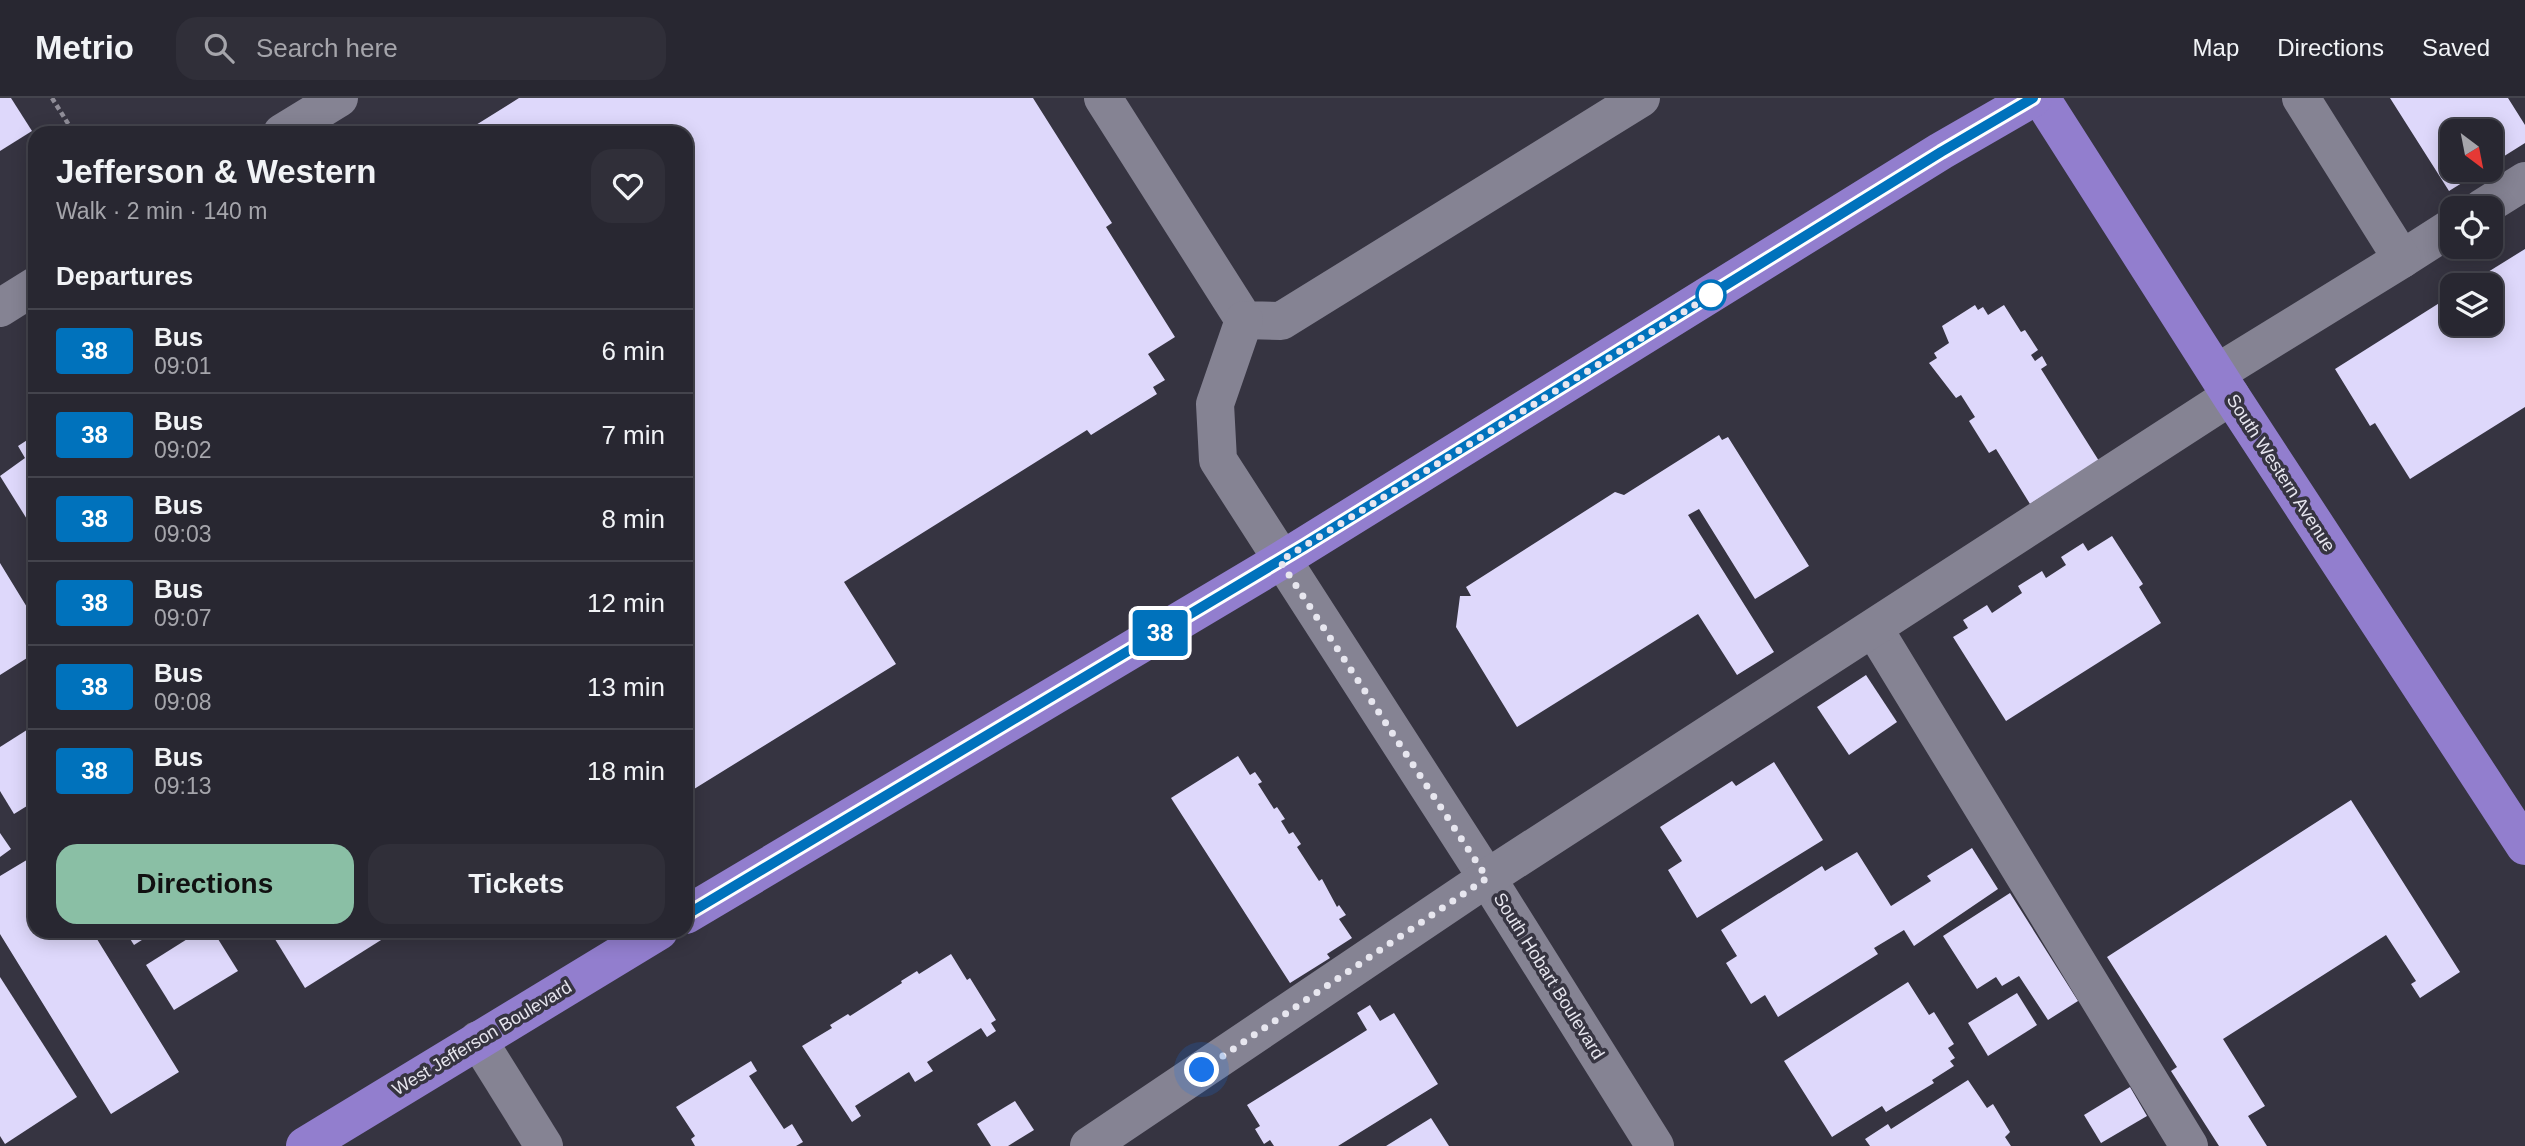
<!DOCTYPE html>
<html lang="en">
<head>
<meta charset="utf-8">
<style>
	:root { --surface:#282731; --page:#302f39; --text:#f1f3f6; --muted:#a5a5ab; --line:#44444d; --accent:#8abfa5 }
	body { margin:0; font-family:Arial,sans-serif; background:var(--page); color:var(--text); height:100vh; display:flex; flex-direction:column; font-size:26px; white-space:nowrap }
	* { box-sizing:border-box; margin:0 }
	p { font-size:23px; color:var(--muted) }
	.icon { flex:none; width:38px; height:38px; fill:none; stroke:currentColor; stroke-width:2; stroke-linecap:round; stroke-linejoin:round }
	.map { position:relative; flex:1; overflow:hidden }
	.sheet { position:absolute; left:28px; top:28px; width:665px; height:812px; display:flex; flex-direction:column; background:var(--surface); border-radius:21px; box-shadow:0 4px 18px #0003,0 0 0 2px var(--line) }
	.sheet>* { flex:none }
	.badge { padding:0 14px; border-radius:5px; font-size:24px; line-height:46px }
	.needle { width:46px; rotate:148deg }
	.tools { position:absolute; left:2440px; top:21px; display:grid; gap:14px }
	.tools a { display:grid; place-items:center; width:63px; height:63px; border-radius:14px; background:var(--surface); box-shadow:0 4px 18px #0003,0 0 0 2px var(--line); font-size:35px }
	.you { position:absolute; width:35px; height:35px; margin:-18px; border:5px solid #fff; border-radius:50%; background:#1a73e8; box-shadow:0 0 0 10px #1a73e833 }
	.map>.badge { position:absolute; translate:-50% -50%; box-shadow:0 0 0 4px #fff }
	h2 { padding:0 28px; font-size:26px; line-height:63px }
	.round { display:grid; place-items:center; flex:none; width:74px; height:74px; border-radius:21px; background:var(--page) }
	.headline { display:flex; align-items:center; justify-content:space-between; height:119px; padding:0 28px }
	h1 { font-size:33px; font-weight:800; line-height:52px }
	.action { display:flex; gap:14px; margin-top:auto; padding:14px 28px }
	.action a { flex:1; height:80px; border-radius:21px; background:var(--accent); color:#111; font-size:28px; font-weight:800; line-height:80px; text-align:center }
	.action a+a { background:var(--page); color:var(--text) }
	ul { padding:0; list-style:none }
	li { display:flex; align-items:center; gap:21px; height:84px; padding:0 28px; border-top:2px solid var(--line) }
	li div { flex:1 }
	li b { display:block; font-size:26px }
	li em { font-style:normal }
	li .badge { min-width:77px; font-weight:700; text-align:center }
	header { display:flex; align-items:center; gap:42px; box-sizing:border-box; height:98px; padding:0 35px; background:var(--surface); border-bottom:2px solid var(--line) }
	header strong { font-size:33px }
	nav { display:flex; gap:38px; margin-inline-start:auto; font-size:24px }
	.search { width:490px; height:63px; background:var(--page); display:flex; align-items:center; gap:18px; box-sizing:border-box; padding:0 24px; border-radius:21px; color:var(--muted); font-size:26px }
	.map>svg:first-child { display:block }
	.building { fill:#ded8fb }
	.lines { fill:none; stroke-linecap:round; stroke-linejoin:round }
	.path { stroke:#908e99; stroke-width:4.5; stroke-dasharray:5 3.5; stroke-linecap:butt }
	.minor { stroke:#858393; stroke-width:38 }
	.major { stroke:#927ece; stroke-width:38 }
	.line-casing { stroke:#fff; stroke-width:16 }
	.line { stroke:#0072bc; stroke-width:10 }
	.walk { stroke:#e7e6ef; stroke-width:7; stroke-dasharray:0 12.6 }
	.stop-dot { fill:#fff; stroke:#0072bc; stroke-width:3.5 }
	.labels { text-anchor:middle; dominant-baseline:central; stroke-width:7; stroke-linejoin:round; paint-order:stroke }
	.street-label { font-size:18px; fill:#e7e6ef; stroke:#363441 }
</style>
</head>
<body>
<header>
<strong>Metrio</strong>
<div class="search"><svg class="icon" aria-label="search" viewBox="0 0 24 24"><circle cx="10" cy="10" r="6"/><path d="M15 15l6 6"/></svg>Search here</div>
<nav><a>Map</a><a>Directions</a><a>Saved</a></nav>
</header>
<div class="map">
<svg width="2525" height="1048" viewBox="0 0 2525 1048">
	<rect width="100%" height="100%" fill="#363441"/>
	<!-- building -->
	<g class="building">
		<path d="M0 0H11L32 33 0 53Z"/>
		<path d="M519 0H1033L1112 125 1106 129 1175 239 1148 256 1165 282 1153 289 1157 296 1091 337 1087 332 844 484 896 566 686 696V35H463Z"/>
		<path d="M2390 0H2508L2525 27V45L2490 67V33H2452V72H2483L2449 93Z"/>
		<path d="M2525 151V309L2410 381 2375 325 2370 328 2335 271 2452 197V226H2490V187H2467Z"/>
		<path d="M1975 207 1978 212 1983 209 1988 217 2004 207 2021 234 2025 232 2038 252 2031 257 2035 263 2042 258 2047 267 2041 271 2099 363 2030 406 1996 351 1989 355 1969 323 1975 319 1961 297 1956 300 1929 265 1937 260 1934 255 1949 245 1942 228Z"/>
		<path d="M35 337V434L0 378 25 360 18 348Z"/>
		<path d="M1719 337 1722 342 1728 339 1809 468 1755 501 1699 411 1688 417 1774 554 1737 577 1698 516 1517 629 1456 529 1460 498H1471L1466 489 1615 394 1624 397Z"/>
		<path d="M2112 438 2143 486 2139 489 2161 525 2006 623 1953 539 1968 530 1963 522 1987 507 1992 515 2022 495 2018 488 2042 473 2046 480 2066 467 2061 459 2083 445 2088 453Z"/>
		<path d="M0 465 33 519 26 523 35 537V555L0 577Z"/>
		<path d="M1866 577 1897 624 1849 657 1817 609Z"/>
		<path d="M30 630 35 638V703L14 716 0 693V649Z"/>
		<path d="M1238 658 1250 677 1255 674 1262 684 1258 686 1274 711 1277 709 1285 721 1281 723 1289 736 1293 734 1301 746 1297 749 1319 783 1322 781 1337 809 1339 807 1346 817 1339 821 1352 840 1327 856 1330 860 1290 885 1171 700Z"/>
		<path d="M1774 664 1823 742 1697 820 1668 772 1682 763 1660 729 1732 683 1736 688Z"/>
		<path d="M2351 702 2460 874 2420 900 2411 886 2416 883 2386 837 2223 941 2265 1008 2248 1018 2267 1048H2219L2171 973 2177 969 2107 859Z"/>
		<path d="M0 735 11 751 0 759Z"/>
		<path d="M1972 750 1998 791 1914 848 1904 832 1874 850 1878 856 1778 919 1765 897 1751 906 1726 865 1737 858 1721 832 1822 768 1825 773 1857 754 1891 808 1931 783 1927 778Z"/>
		<path d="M35 757V833H92L179 974 111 1016 0 836V778Z"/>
		<path d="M2010 795 2078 903 2048 922 2019 878 2002 888 1996 879 1977 891 1943 838Z"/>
		<path d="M125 833H156L134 847Z"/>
		<path d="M200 833H213L238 873 174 912 146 867Z"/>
		<path d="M270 833H387L389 837 305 890Z"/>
		<path d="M951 856 967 882 970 880 996 922 991 925 996 933 987 939 981 930 927 964 933 973 915 984 909 974 855 1008 861 1018 852 1024 802 948 832 930 830 927 848 916 850 918 902 885 901 883 917 873 919 876Z"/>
		<path d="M0 879 77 999 5 1046 0 1038Z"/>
		<path d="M1908 884 1929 917 1934 914 1954 946 1948 950 1955 960 1950 963 1954 968 1932 982 1934 985 1886 1014 1882 1008 1832 1039 1784 963Z"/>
		<path d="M2017 895 2037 927 1988 958 1968 925Z"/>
		<path d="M1370 907 1380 923 1394 915 1438 986 1338 1048H1274L1270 1042 1264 1046 1255 1031 1260 1028 1247 1007 1367 932 1357 915Z"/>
		<path d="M751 963 757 973 749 978 784 1031 792 1026 803 1044 796 1048H695L691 1041 695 1038 676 1009Z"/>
		<path d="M1968 982 1987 1010 1993 1006 2010 1034 2005 1039 2011 1048H1870L1865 1041 1888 1026 1891 1031Z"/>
		<path d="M2130 989 2147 1018 2101 1045 2084 1017Z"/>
		<path d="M1015 1003 1034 1032 1008 1048H991L977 1026Z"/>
		<path d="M1431 1020 1449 1048H1386Z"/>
	</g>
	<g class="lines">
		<!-- path -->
		<path class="path" d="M52 0 74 35"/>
		<!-- minor -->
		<g class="minor">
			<path d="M1103 0 1244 222 1281 223 1641 0"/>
			<path d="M282 35 339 0"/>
			<path d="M2482 110 2525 83"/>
			<path d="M2402 161 2452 129"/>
			<path d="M0 210 35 188"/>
			<path d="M1244 222 1215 306 1218 362 1487 780 1655 1048"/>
			<path d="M2217 275 2402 161 2301 0"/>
			<path d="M1874 531 2189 1048"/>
			<path d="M478 942 544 1048"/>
			<path d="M1089 1048 1487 780 2231 298"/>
		</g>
		<!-- major -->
		<g class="major">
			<path d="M2041 0 2231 298 2525 748"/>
			<path d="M686 817 1280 463 1941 53 2033 0"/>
			<path d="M305 1048 659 833"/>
		</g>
	</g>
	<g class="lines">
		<defs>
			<path id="line" d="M686 817 1304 448 1941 54 2033 0"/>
		</defs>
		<!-- line casing -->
		<use href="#line" class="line-casing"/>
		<!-- line -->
		<use href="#line" class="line"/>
		<!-- walk -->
		<path class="walk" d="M1202 972 1487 780 1280 463 1711 197"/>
	</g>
	<!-- markers -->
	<circle class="stop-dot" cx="1711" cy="197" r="14"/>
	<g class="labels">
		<!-- street labels -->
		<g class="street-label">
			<text transform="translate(2281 375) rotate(57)">South Western Avenue</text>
			<text transform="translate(1549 878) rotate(58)">South Hobart Boulevard</text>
			<text transform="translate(482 940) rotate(-31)">West Jefferson Boulevard</text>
		</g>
	</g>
</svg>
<div class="tools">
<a><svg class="needle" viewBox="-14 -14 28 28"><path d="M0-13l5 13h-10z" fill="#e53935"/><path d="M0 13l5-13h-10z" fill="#a5a5ab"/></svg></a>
<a><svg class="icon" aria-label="locate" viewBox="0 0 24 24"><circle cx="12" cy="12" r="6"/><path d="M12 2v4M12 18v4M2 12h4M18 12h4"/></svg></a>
<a><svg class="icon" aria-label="layers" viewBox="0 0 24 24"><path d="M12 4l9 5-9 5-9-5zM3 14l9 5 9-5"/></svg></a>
</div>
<div class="you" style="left:1202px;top:972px"></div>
<b class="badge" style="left:1160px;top:535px;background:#0072bc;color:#fff">38</b>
<section class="sheet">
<div class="headline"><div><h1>Jefferson &amp; Western</h1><p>Walk · 2 min · 140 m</p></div><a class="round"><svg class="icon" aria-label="heart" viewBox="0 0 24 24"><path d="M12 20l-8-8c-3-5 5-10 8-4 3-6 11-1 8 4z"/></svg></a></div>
<h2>Departures</h2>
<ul>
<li><span class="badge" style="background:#0072bc;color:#fff">38</span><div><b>Bus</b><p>09:01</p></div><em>6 min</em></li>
<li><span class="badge" style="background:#0072bc;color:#fff">38</span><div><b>Bus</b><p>09:02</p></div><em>7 min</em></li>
<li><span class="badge" style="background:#0072bc;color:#fff">38</span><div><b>Bus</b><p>09:03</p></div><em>8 min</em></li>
<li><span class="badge" style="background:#0072bc;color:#fff">38</span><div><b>Bus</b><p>09:07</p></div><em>12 min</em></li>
<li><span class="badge" style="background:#0072bc;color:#fff">38</span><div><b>Bus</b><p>09:08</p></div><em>13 min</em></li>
<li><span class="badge" style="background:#0072bc;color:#fff">38</span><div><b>Bus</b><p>09:13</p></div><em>18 min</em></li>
</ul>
<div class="action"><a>Directions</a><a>Tickets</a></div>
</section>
</div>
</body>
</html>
